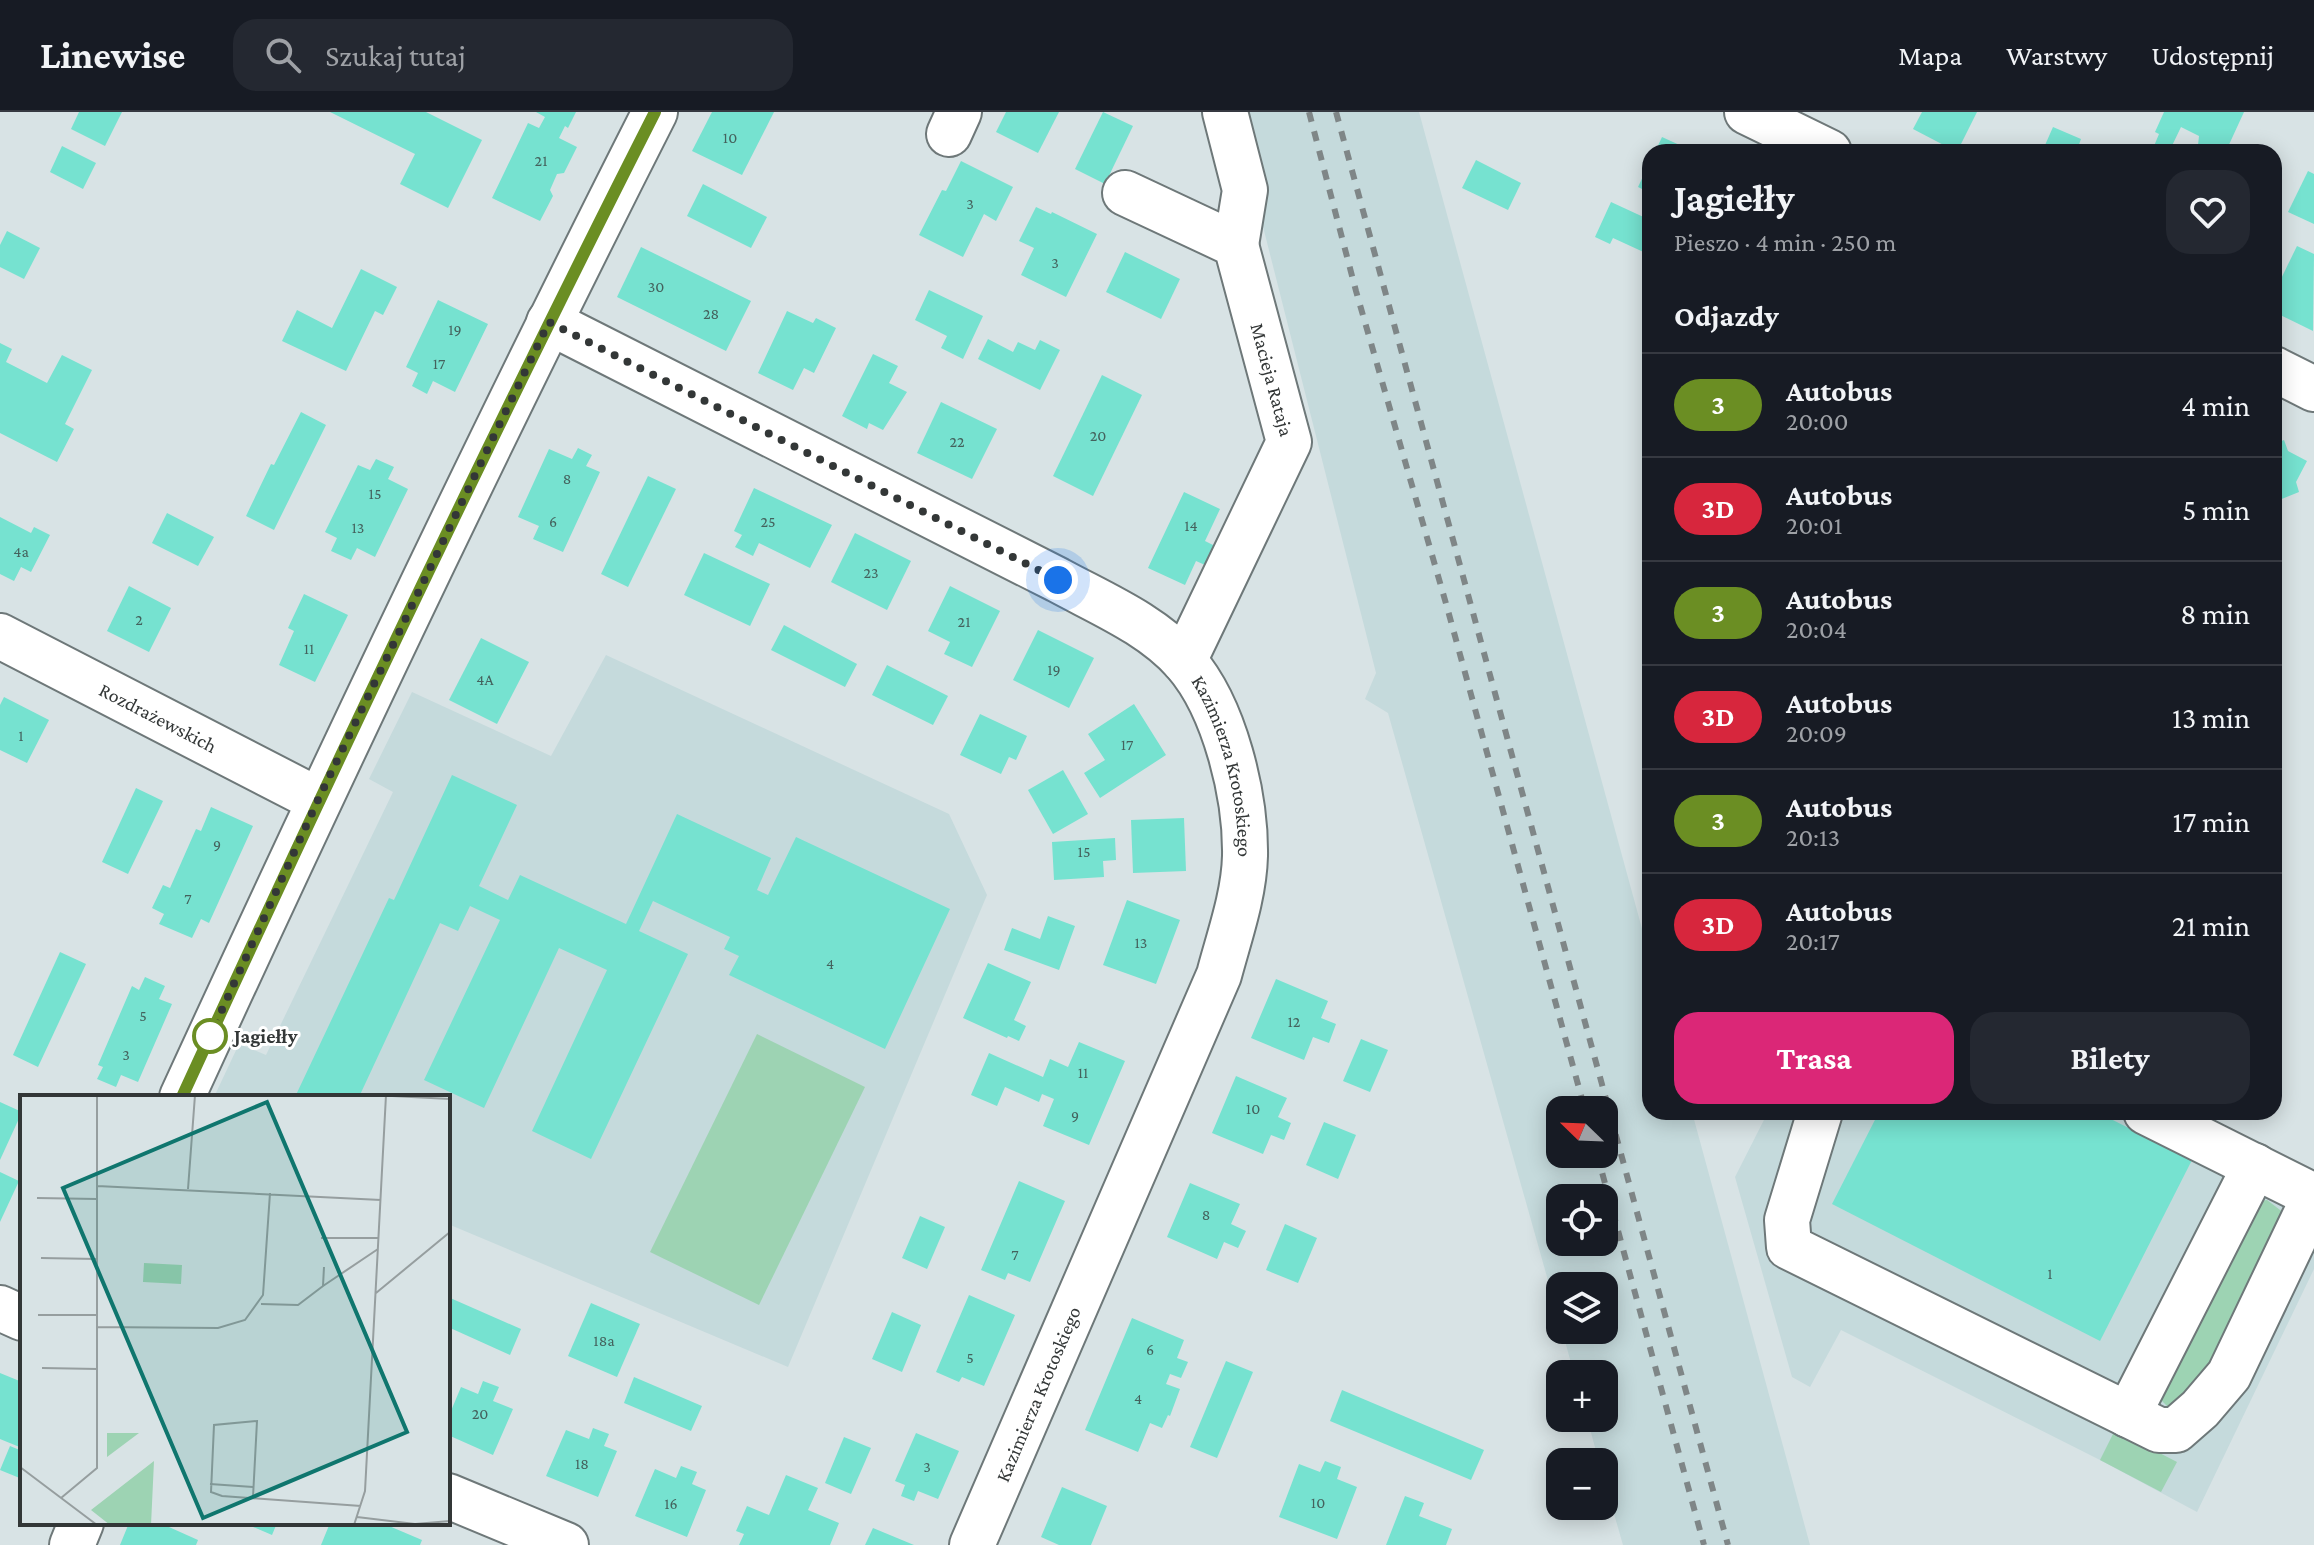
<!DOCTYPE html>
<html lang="pl">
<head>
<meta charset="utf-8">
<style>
	:root { --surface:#171b24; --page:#242831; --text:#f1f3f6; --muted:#9ea1a6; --line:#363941; --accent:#db2777 }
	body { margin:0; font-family:"Crimson Pro",serif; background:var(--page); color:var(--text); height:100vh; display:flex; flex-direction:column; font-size:30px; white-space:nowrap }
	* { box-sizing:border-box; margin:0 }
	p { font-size:26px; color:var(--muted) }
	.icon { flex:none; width:44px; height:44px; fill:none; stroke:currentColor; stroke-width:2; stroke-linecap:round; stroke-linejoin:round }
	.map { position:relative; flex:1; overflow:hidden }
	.drawer { position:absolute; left:1642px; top:32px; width:640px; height:976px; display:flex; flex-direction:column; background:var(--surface); border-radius:24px; box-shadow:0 4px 20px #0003 }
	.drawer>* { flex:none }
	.badge { padding:0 16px; border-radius:26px; font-size:28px; line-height:52px }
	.needle { width:52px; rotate:293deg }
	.controls { position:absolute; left:1546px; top:984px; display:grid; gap:16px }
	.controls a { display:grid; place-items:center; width:72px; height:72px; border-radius:16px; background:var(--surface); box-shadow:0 4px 20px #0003; font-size:40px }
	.you { position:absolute; width:40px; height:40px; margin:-20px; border:6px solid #fff; border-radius:50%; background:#1a73e8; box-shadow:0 0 0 12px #1a73e833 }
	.map>.badge { position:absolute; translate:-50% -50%; box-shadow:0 0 0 4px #fff }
	h2 { padding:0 32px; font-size:30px; line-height:72px }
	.round { display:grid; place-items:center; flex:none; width:84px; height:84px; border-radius:24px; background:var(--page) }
	.head { display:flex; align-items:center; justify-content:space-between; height:136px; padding:0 32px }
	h1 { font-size:38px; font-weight:700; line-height:60px }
	.cta { display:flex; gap:16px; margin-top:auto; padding:16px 32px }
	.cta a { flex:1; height:92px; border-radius:24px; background:var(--accent); color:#fff; font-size:32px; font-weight:700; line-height:92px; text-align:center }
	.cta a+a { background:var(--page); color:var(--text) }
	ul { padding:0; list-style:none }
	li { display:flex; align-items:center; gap:24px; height:104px; padding:0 32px; border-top:2px solid var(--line) }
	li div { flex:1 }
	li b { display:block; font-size:30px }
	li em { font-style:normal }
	li .badge { min-width:88px; font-weight:700; text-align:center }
	header { display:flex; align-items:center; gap:48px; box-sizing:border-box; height:112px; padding:0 40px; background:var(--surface); border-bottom:2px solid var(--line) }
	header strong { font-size:38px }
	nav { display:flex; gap:44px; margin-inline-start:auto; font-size:28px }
	.search { width:560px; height:72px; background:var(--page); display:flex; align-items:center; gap:20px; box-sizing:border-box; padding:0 28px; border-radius:24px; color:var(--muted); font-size:30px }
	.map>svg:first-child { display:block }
	.built { fill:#c5dadc; fill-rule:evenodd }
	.green { fill:#9dd3b3 }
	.building { fill:#76e2d0 }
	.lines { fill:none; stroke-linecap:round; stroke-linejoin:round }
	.minor-casing { stroke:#6e7879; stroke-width:48 }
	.minor { stroke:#fff; stroke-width:44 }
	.rail { stroke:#7f8687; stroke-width:6; stroke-dasharray:10 10; stroke-linecap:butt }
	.line-casing { stroke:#fff; stroke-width:18 }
	.line { stroke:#6b8e23; stroke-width:12 }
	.walk { stroke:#333737; stroke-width:8; stroke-dasharray:0 14.4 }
	.stop-dot { fill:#fff; stroke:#6b8e23; stroke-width:4 }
	.labels { text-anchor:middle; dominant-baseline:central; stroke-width:6; stroke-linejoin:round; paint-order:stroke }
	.number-label { font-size:16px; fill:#44625d }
	.street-label { font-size:20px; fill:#333737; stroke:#fff }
	.stop-label { font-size:20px; font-weight:bold; fill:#333737; stroke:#fff; text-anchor:start }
	.inset-road { fill:none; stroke:#969e9f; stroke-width:2 }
	.view { fill:#0f766e; fill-opacity:0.15; stroke:#0f766e; stroke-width:4 }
	.inset-edge { fill:none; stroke:#333737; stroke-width:4 }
</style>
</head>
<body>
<header>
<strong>Linewise</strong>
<div class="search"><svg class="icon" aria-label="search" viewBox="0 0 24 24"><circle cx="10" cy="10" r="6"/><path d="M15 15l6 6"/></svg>Szukaj tutaj</div>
<nav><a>Mapa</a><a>Warstwy</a><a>Udostępnij</a></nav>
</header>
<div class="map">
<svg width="2314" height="1433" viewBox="0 0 2314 1433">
	<rect width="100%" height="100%" fill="#d8e3e5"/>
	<!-- built -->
	<g class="built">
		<path d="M1234 0H1419L1650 846V1000H1692L1810 1433H1623L1604 1367V1350H1599L1587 1306H1604V1262H1574L1562 1218H1604V1174H1560V1211L1388 601 1365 587 1376 561ZM1560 998H1604V1042H1560ZM1560 1086H1604V1130H1560Z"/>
		<path d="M606 543 949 702 987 783 788 1255 448 1112V985H214L239 932 266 943 393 680 369 667 412 580 551 644Z"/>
		<path d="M1768 1000H2193L2314 1059V1157L2197 1400 2100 1348 1841 1218 1810 1275 1792 1265 1735 1065Z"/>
	</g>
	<!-- green -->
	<g class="green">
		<path d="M757 922 865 975 759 1193 650 1140Z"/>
		<path d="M2267 1088 2284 1101 2204 1281 2171 1298 2161 1288 2158 1280 2261 1089Z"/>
		<path d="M2115 1318 2177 1350 2161 1380 2100 1348Z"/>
	</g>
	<!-- building -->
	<g class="building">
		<path d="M79 0H122L105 34 71 17Z"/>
		<path d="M330 0H426L482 28 448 96 400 72 415 42Z"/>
		<path d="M536 0H576L568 16 565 14 559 26 577 35 564 61 557 62 550 78 553 84 540 109 492 86 528 11 539 16 545 5Z"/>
		<path d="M712 0H774L742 63 692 39Z"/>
		<path d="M1006 0H1059L1038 41 996 20Z"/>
		<path d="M1103 0 1133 14 1105 72 1075 57Z"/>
		<path d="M1922 0H1977L1957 40 1913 17Z"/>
		<path d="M2164 0H2244L2227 37 2222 35 2217 40H2203L2198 33 2199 24 2181 15 2169 40 2154 34 2159 22 2155 20Z"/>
		<path d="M2053 15 2081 27 2077 38 2082 40H2042Z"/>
		<path d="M1662 25 1695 40H1655Z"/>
		<path d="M62 34 96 51 83 77 50 60Z"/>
		<path d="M1476 48 1521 71 1508 98 1462 76Z"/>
		<path d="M961 49 1013 75 996 109 984 102 963 145 919 123 942 78 946 79Z"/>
		<path d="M1650 50V81L1638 75Z"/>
		<path d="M2308 59 2314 62V112L2288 100Z"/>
		<path d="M703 72 767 105 751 136 687 104Z"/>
		<path d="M1611 90 1650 108V143L1613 126 1610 132 1595 125Z"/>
		<path d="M1036 95 1051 102 1052 100 1097 122 1066 185 1021 163 1034 136 1019 129Z"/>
		<path d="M7 119 40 136 24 167 0 155V133Z"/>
		<path d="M2297 134 2314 142 2313 219 2274 200V181Z"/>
		<path d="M641 135 751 189 726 239 617 185Z"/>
		<path d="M1125 140 1180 167 1161 207 1106 180Z"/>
		<path d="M361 157 397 175 383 203 375 199 346 259 282 229 297 198 332 216Z"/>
		<path d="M929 178 983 204 963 247 941 236 947 224 915 208Z"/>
		<path d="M438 188 488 212 455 280 433 269 427 282 412 274 418 261 406 255Z"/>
		<path d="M787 199 813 211 816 206 836 216 814 261 804 256 793 278 758 261Z"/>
		<path d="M988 227 1013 240 1018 230 1035 238 1040 228 1060 238 1040 278 978 247Z"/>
		<path d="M0 231 12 237 6 250 47 271 62 243 92 258 65 312 74 317 57 350 0 321Z"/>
		<path d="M873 242 898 254 889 271 907 280 883 318 869 311 867 317 842 304Z"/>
		<path d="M1102 263 1142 283 1093 384 1053 364Z"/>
		<path d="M941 290 997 317 972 367 917 341Z"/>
		<path d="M301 300 326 313 274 418 246 404 271 352 274 353Z"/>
		<path d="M2284 328 2288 339 2307 349 2296 370 2299 380 2279 388 2274 398V332Z"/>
		<path d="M578 336 592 343 586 354 600 360 563 440 533 427 539 414 518 405 549 337 572 347Z"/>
		<path d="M376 347 394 355 388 367 408 377 375 445 357 436 351 448 331 439 337 426 325 420 358 353 370 358Z"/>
		<path d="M648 364 676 377 628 475 601 462Z"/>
		<path d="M754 376 832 413 810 456 759 431 753 444 735 435 742 423 734 419Z"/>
		<path d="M1184 380 1220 397 1205 429 1221 437 1212 456 1196 449 1185 473 1148 456Z"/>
		<path d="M167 401 214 425 198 454 152 431Z"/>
		<path d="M0 405 31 421 34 415 50 423 31 460 21 455 14 469 0 462Z"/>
		<path d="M855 421 911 449 887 498 831 470Z"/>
		<path d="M704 441 770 472 750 514 684 483Z"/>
		<path d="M129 474 171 496 149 540 107 519Z"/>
		<path d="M950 474 1000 499 972 555 944 542 950 530 928 519Z"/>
		<path d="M304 482 348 503 315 570 279 553 294 519 288 516Z"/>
		<path d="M784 513 857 552 845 575 771 538Z"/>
		<path d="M1038 518 1094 546 1069 596 1013 568Z"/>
		<path d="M481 526 529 550 497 612 449 588Z"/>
		<path d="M887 553 948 584 933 613 872 583Z"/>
		<path d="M4 585 49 608 27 651 0 638V593Z"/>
		<path d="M1134 592 1166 643 1100 686 1084 661 1105 648 1088 622Z"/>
		<path d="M980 602 1027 624 1016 648 1009 645 1001 662 960 643Z"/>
		<path d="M1063 658 1088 702 1053 722 1028 678Z"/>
		<path d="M452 663 517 693 479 774 508 788 520 763 626 812 677 702 771 746 757 778 768 783 796 725 950 797 885 937 729 863 739 844 724 837 730 825 653 789 639 819 688 842 591 1047 532 1019 607 858 559 836 484 996 424 968 500 808 470 794 458 819 440 811 359 985H295L389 786 394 788Z"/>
		<path d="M136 676 163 689 128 762 102 750Z"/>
		<path d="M211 695 253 714 209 811 201 807 192 826 159 812 164 802 152 796 163 773 170 776 196 717 201 719Z"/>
		<path d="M1184 706 1186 759 1133 761 1131 708Z"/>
		<path d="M1115 726 1116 748 1103 749 1104 765 1054 768 1052 730Z"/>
		<path d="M1127 788 1180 808 1156 872 1103 853Z"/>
		<path d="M1048 804 1075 814 1059 858 1004 838 1012 816 1040 827Z"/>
		<path d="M60 840 86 852 38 955 13 943Z"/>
		<path d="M988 851 1031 870 1014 908 1026 914 1019 929 1008 924 1007 926 963 906Z"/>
		<path d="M145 865 165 874 159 887 172 892 138 970 121 963 116 975 97 967 103 955 98 953 132 874 139 878Z"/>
		<path d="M1276 867 1328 889 1321 906 1336 912 1329 931 1313 925 1304 948 1251 926Z"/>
		<path d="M1361 927 1388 938 1370 980 1343 969Z"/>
		<path d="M1079 930 1125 949 1089 1033 1043 1014 1054 987 1042 982 1039 990 1005 975 997 994 971 983 989 941 1043 965 1050 947 1068 955Z"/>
		<path d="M1236 964 1287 986 1278 1005 1291 1011 1284 1028 1271 1023 1263 1042 1212 1021Z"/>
		<path d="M0 990 22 1000 0 1048Z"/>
		<path d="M1879 1000H2097L2192 1048 2100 1229 1832 1092Z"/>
		<path d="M1324 1010 1356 1023 1338 1067 1306 1053Z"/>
		<path d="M0 1060 19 1069 0 1110Z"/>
		<path d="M1019 1069 1065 1089 1030 1170 1008 1161 1005 1168 981 1158Z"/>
		<path d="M1190 1071 1240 1092 1231 1112 1246 1119 1238 1136 1224 1130 1217 1147 1167 1125Z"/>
		<path d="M920 1104 945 1115 927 1157 902 1146Z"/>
		<path d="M1285 1112 1317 1126 1298 1171 1266 1158Z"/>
		<path d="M969 1183 1015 1203 984 1274 962 1265 959 1270 936 1260Z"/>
		<path d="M448 1185 521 1217 510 1243 448 1215Z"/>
		<path d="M591 1191 640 1212 617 1265 568 1244Z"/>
		<path d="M892 1200 921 1213 902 1260 872 1247Z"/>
		<path d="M1132 1206 1184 1228 1177 1246 1188 1250 1181 1266 1170 1262 1166 1272 1180 1277 1170 1304 1168 1303 1162 1316 1150 1311 1138 1340 1085 1318Z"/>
		<path d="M1226 1249 1253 1260 1217 1346 1190 1335Z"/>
		<path d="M0 1261 22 1270V1336L0 1327Z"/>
		<path d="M634 1265 702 1294 691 1319 624 1291Z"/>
		<path d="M483 1269 499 1275 493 1289 513 1297 493 1343 448 1323V1306L461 1275 478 1282Z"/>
		<path d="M1342 1278 1484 1338 1471 1368 1330 1309Z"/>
		<path d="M593 1316 609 1322 604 1334 617 1339 598 1385 546 1364 566 1318 589 1327Z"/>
		<path d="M916 1321 959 1339 938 1387 918 1379 914 1389 901 1384 905 1373 895 1369Z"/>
		<path d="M844 1325 871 1336 851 1382 825 1371Z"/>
		<path d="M10 1334 22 1339V1367L0 1358Z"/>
		<path d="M1325 1349 1341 1355 1337 1367 1357 1375 1337 1427 1279 1405 1299 1352 1320 1360Z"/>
		<path d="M681 1354 697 1360 692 1372 706 1378 687 1425 635 1404 655 1357 676 1366Z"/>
		<path d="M786 1363 818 1376 808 1398 839 1411 830 1433H739L744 1422 736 1419 747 1394 769 1403Z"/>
		<path d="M1062 1375 1107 1394 1091 1433H1059L1041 1425Z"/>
		<path d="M1405 1384 1424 1391 1419 1404 1452 1417 1446 1433H1386Z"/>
		<path d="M129 1411H160L198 1428 196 1433H120Z"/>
		<path d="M244 1411H277L272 1423Z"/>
		<path d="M330 1411H382L422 1428 420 1433H321Z"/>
		<path d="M873 1416 914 1433H865Z"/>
	</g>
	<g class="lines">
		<defs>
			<g id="minor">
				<path d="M1225 0 1245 78 1236 133"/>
				<path d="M1747 0 1829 40"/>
				<path d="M949 22 959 0"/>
				<path id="s1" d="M1125 81 1236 133 1289 330 1184 549"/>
				<path id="s2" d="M549 210 1058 468C1102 492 1151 512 1185 550 1225 596 1246 684 1245 744 1244 784 1229 825 1219 863L972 1433"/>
				<path d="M2274 257 2314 277"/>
				<path id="s3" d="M0 524 318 688"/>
				<path d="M182 985C334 654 490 325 655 0"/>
				<path d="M1820 1000 1787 1108 1789 1135 2159 1318H2176L2200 1297 2229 1263 2314 1085"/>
				<path d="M2146 1000 2314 1084"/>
				<path d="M0 1196 22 1206"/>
				<path d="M2128 1303 2255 1054"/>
				<path d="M448 1384 566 1433"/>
				<path d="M72 1433 81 1411"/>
			</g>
		</defs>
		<!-- minor casing -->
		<use href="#minor" class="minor-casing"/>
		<!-- minor -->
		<use href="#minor" class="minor"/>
		<!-- rail -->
		<g class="rail">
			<path d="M1309 0 1356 179 1447 495 1585 998"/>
			<path d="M1336 0 1728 1433"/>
			<path d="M1597 1042 1704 1433"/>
		</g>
	</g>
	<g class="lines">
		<defs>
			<path id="line" d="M182 985C334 654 490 325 655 0"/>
		</defs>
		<!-- line casing -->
		<use href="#line" class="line-casing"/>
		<!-- line -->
		<use href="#line" class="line"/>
		<!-- walk -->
		<path class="walk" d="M210 924 318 688 549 210 1058 468"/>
	</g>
	<!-- markers -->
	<circle class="stop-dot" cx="210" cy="924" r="16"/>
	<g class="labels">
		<!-- number labels -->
		<g class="number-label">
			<text x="730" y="25">10</text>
			<text x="541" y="48">21</text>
			<text x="970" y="91">3</text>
			<text x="1055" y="150">3</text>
			<text x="656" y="174">30</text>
			<text x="711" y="201">28</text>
			<text x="455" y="217">19</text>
			<text x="439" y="251">17</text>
			<text x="1098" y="323">20</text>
			<text x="957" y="329">22</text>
			<text x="567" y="366">8</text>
			<text x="375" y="381">15</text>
			<text x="553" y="409">6</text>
			<text x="768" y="409">25</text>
			<text x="1191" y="413">14</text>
			<text x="358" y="415">13</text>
			<text x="21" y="439">4a</text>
			<text x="871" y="460">23</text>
			<text x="139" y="507">2</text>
			<text x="964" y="509">21</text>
			<text x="309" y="536">11</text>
			<text x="1054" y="557">19</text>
			<text x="485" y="567">4A</text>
			<text x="21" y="623">1</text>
			<text x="1127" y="632">17</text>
			<text x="217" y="732">9</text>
			<text x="1084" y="739">15</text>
			<text x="188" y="786">7</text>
			<text x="1141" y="830">13</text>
			<text x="830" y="851">4</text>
			<text x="143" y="903">5</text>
			<text x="1294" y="909">12</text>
			<text x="126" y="942">3</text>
			<text x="1083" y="960">11</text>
			<text x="1253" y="996">10</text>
			<text x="1075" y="1003">9</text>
			<text x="1206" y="1102">8</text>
			<text x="1015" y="1142">7</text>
			<text x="2050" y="1161">1</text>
			<text x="604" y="1228">18a</text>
			<text x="1150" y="1237">6</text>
			<text x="970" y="1245">5</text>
			<text x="1138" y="1286">4</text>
			<text x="480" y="1301">20</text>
			<text x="582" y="1351">18</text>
			<text x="927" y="1354">3</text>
			<text x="1318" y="1390">10</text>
			<text x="671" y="1391">16</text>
		</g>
		<!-- street labels -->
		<g class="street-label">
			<text stroke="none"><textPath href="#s1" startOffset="262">Macieja Rataja</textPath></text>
			<text stroke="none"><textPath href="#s3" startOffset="178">Rozdrażewskich</textPath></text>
			<text stroke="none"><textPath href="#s2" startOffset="836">Kazimierza Krotoskiego</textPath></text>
			<text transform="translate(1038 1282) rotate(-67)">Kazimierza Krotoskiego</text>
		</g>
		<!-- stop labels -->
		<g class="stop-label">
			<text x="234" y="924">Jagiełły</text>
		</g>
	</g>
	<!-- overview -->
	<g transform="translate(20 983)">
		<rect width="430" height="430" fill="#d8e3e5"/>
		<path d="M124 168 162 170 161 189 123 187ZM87 338H119L87 362ZM134 366 131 430H90L71 415Z" fill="#9dd3b3"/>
		<path class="inset-road" d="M353 0 430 4M77 91 361 105M168 94 175 0M17 103 77 104M301 143H358M21 163 77 164M303 191 358 154M356 198 430 137M241 209 278 210 303 191 304 172M18 220H77M77 232 198 233 225 225 243 200 250 98M22 273 78 274M0 372 77 430M190 389 233 392M233 402 237 326 194 330 191 397 202 401 341 411M41 403 77 373V0M337 422 395 429 430 426M334 430 345 396 366 0"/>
		<path class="view" d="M247 7 387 337 183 423 43 93Z"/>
		<rect width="430" height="430" class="inset-edge"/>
	</g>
</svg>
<div class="controls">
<a><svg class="needle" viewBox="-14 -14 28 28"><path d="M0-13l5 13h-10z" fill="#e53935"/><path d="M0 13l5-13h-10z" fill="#9ea1a6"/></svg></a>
<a><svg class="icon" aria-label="locate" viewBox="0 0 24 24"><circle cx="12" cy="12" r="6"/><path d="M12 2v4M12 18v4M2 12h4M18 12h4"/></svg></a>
<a><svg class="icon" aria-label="layers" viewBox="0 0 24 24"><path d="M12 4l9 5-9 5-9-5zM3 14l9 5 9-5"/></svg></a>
<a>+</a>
<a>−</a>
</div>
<div class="you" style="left:1058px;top:468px"></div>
<section class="drawer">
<div class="head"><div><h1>Jagiełły</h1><p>Pieszo · 4 min · 250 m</p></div><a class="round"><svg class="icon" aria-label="heart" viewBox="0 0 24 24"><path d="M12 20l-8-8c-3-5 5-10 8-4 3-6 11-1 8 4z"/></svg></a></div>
<h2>Odjazdy</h2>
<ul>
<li><span class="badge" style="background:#6b8e23;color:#fff">3</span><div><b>Autobus</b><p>20:00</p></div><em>4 min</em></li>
<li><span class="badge" style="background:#d7263d;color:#fff">3D</span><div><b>Autobus</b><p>20:01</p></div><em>5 min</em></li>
<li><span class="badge" style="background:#6b8e23;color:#fff">3</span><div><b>Autobus</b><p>20:04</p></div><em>8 min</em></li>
<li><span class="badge" style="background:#d7263d;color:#fff">3D</span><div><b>Autobus</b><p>20:09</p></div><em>13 min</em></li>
<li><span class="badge" style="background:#6b8e23;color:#fff">3</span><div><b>Autobus</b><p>20:13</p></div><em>17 min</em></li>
<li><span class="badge" style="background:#d7263d;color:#fff">3D</span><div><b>Autobus</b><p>20:17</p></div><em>21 min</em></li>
</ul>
<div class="cta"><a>Trasa</a><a>Bilety</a></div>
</section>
</div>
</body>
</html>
